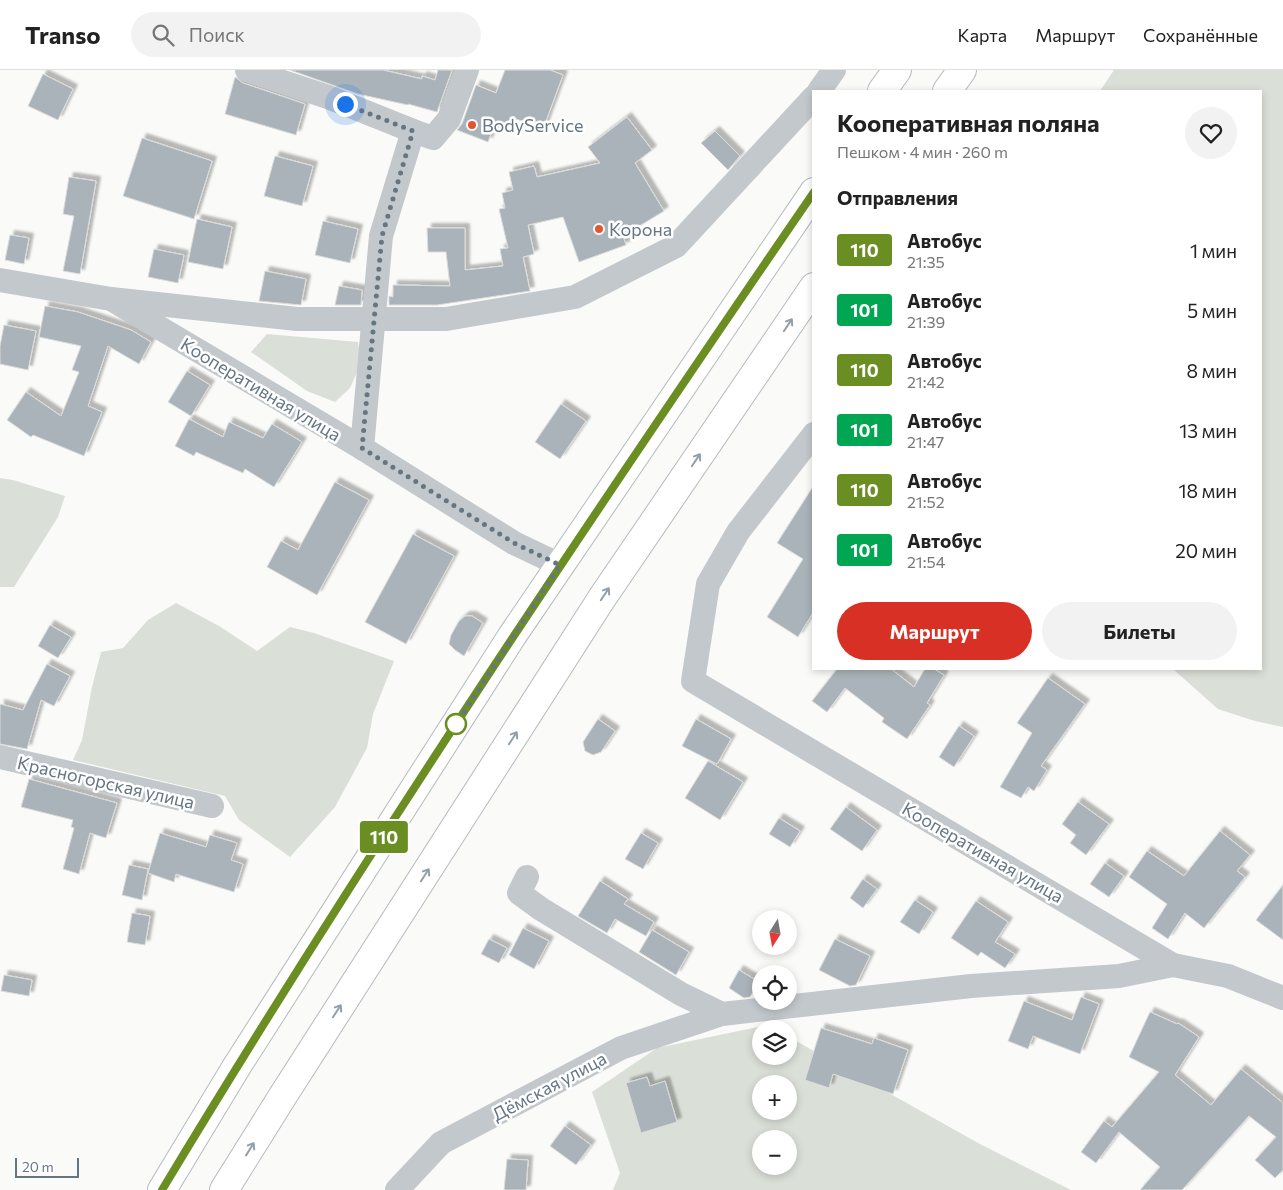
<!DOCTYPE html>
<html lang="ru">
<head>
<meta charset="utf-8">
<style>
	:root { --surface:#fff; --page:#f2f2f2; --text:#222; --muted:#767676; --line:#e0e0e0; --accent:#d93025 }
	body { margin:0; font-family:Commissioner,sans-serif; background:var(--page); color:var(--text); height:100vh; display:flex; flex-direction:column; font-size:19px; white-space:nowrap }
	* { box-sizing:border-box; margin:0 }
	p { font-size:16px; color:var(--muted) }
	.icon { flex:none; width:28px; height:28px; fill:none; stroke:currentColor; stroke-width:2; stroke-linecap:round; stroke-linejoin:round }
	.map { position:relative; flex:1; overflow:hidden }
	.sheet { position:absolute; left:812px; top:20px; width:450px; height:580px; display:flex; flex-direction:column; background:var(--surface); border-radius:0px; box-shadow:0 2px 8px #0003 }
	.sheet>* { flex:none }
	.badge { padding:0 10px; border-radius:4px; font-size:18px; line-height:32px }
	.needle { width:32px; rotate:191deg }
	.tools { position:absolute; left:752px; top:840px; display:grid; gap:10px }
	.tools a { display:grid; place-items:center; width:45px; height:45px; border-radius:50%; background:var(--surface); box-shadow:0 2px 8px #0003; font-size:25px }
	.scale { position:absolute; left:15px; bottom:12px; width:64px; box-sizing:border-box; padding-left:5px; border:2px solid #657683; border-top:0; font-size:14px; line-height:18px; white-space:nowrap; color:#657683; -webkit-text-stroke:4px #fff; paint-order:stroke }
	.you { position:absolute; width:25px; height:25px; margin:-12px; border:4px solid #fff; border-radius:50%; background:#1a73e8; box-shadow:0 0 0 8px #1a73e833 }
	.map>.badge { position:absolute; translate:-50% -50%; box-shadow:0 0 0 2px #fff }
	h2 { padding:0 25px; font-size:19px; line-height:45px }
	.round { display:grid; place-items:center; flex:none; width:52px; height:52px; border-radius:26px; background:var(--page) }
	.overview { display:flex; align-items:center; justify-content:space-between; height:85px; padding:0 25px }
	h1 { font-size:24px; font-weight:700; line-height:38px }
	.cta { display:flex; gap:10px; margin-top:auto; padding:10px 25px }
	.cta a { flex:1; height:58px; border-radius:30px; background:var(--accent); color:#fff; font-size:20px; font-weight:700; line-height:58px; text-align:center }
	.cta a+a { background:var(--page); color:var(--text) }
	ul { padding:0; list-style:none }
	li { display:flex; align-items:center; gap:15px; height:60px; padding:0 25px }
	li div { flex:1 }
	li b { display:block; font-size:19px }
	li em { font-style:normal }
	li .badge { min-width:55px; font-weight:700; text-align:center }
	header { display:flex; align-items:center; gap:30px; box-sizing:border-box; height:70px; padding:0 25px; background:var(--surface); border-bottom:1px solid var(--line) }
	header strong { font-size:24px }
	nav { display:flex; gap:28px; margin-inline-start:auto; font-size:18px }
	.search { width:350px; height:45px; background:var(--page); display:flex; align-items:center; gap:12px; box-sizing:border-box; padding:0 18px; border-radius:28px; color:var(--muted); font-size:19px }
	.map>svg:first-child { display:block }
	.green { fill:#dadfd7; fill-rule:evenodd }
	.building { fill:#aab3b9; stroke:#dcdcda; filter:url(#shadow) }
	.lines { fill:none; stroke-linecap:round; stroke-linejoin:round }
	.major-casing { stroke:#b5babe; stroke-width:30 }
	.minor { stroke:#c3c8cc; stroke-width:24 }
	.major { stroke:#fff; stroke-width:28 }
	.oneway { stroke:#939fa8 }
	.line-casing { stroke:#fff; stroke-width:11 }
	.line { stroke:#6b8e23; stroke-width:8 }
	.walk { stroke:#657683; stroke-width:5; stroke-dasharray:0 9 }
	.poi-dot { fill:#e4572e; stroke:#fff; stroke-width:2 }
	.stop-dot { fill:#fff; stroke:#6b8e23; stroke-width:2.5 }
	.labels { text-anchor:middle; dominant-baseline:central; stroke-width:5; stroke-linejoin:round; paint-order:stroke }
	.poi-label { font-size:18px; fill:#657683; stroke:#fff; text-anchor:start }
	.street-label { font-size:18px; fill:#657683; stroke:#fff }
</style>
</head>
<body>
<header>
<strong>Transo</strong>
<div class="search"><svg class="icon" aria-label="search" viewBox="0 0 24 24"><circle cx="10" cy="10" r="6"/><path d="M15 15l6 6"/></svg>Поиск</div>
<nav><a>Карта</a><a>Маршрут</a><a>Сохранённые</a></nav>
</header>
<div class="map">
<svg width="1283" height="1120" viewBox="0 0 1283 1120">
	<defs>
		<filter id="shadow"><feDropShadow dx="4.5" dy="-4.5" stdDeviation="1" flood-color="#0004"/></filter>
	</defs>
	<rect width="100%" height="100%" fill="#fafaf8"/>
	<!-- green -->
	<g class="green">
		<path d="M1114 0H1283V657L1255 651 1218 639 1173 599H1261V21H1100Z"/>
		<path d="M267 264 358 272 361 294 350 318 335 332 307 321 251 282Z"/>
		<path d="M0 408 13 410 65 426 58 447 14 517H0Z"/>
		<path d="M176 533 219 556 257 581 290 557 314 563 394 591 373 644 367 678 335 737 290 787 239 750 225 726 73 690 82 670 92 617 101 582 123 578 148 550Z"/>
		<path d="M768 955 775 959H761V986H789V967L978 1073 1071 1120H613L620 1103 592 1022 657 978ZM761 1014H789V1041H761ZM761 1069H789V1096H761Z"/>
	</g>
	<!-- building -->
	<g class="building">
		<path d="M290 0H383L422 9V6L435 10 438 0H452L437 42 408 34V35L358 24Z"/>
		<path d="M505 0H550L563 5 543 59 511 47 505 63 493 59 488 72 457 60 462 54 476 15 496 23Z"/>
		<path d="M43 4 73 19 58 50 28 36Z"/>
		<path d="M235 7 243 13 305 34 296 65 225 44Z"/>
		<path d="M627 47 652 80 635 93 664 141 623 166 626 175 579 192 563 147 528 155 534 184 523 187 530 221 437 235H389V226L393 227V215L450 216 446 182H428L427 158H465V200L503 196 500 179 508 178 499 139 505 138 502 123 513 120 509 102 534 96 537 107 600 93 588 77Z"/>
		<path d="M715 61 740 86 728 100 701 73Z"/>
		<path d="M142 68 212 91 194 149 123 126Z"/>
		<path d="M275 86 313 96 302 136 264 126Z"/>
		<path d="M69 107 96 111 80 204 63 201 74 146 63 144Z"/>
		<path d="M197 149 232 157 223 199 188 192Z"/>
		<path d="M323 151 358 159 350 193 315 185Z"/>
		<path d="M10 165 29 168 24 194 5 190Z"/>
		<path d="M154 179 184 185 178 213 148 207Z"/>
		<path d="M265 201 306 209 301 235 259 231Z"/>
		<path d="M339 216 362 220 361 235H335Z"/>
		<path d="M45 236 78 242 131 260 151 272 139 294 108 276 88 336 102 342 84 386 33 365 31 367 7 350 26 322 61 346 79 302 72 300 81 276 39 267Z"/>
		<path d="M4 255 36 261 28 300 0 294V276Z"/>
		<path d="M187 301 210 315 191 346 168 332Z"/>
		<path d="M561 334 586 351 560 389 535 372Z"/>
		<path d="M189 349 223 367 229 352 263 368 272 354 302 372 274 417 245 399 243 403 196 382 194 386 175 376Z"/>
		<path d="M335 412 369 430 317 525 267 497 281 471 298 480Z"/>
		<path d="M814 415V541L798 567 767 547 803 489 777 473Z"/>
		<path d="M413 464 454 486 406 574 365 552Z"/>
		<path d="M465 546H472L483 553 464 586 455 580 449 574 451 565 459 551Z"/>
		<path d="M50 555 71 567 58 588 38 576Z"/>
		<path d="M47 594 70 606 54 636 41 630 27 679 0 674V634L23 640Z"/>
		<path d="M837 599H891L914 617 925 599H934L944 605 927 633 930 635 907 669 882 652 884 648 845 618 827 642 812 631Z"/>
		<path d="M1048 608 1085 634 1041 696 1047 700 1034 721 1028 717 1021 728 1000 717 1032 663 1017 653Z"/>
		<path d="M598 649 615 661 601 682 593 685 585 681 583 672Z"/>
		<path d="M696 649 731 669 717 694 682 676Z"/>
		<path d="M959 656 974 666 954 697 939 687Z"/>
		<path d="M708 691 743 712 720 750 685 728Z"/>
		<path d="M29 709 117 733 106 768 90 763 79 804 63 799 74 758 71 757 73 750 21 737Z"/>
		<path d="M1078 732 1109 754 1086 785 1070 773 1076 765 1062 754Z"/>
		<path d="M846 737 877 760 862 781 830 759Z"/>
		<path d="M779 748 800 761 790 777 769 764Z"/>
		<path d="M1220 761 1250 785 1237 801 1245 807 1204 858 1185 843 1168 869 1152 858 1167 834 1129 807 1147 781 1184 806Z"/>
		<path d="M160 763 206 777 210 765 237 773 231 790 243 794 234 822 176 804 174 812 148 803Z"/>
		<path d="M641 763 658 773 643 799 625 789Z"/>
		<path d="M1105 793 1124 806 1109 827 1090 814Z"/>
		<path d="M129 795 148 799 142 830 122 825Z"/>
		<path d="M863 809 877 819 863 838 850 828Z"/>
		<path d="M600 811 628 829 624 834 654 852 646 866 615 849 607 863 578 846Z"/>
		<path d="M1283 815V870L1256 850Z"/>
		<path d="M915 830 933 842 919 864 900 852Z"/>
		<path d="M976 831 1008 852 995 872 1015 884 1005 898 981 882 978 886 951 868Z"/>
		<path d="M132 843 150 846 145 875 127 872Z"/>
		<path d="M523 858 549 871 534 899 509 885Z"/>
		<path d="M652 860 689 882 676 905 639 882Z"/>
		<path d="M489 869 507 878 499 893 481 884Z"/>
		<path d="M835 869 870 886 856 915 850 916 819 900Z"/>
		<path d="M739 900 759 912 750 927 744 928 729 918Z"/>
		<path d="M4 905 32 910 29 926 1 921Z"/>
		<path d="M1081 927 1099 934 1080 984 1033 966 1028 979 1008 971 1024 931 1072 950Z"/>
		<path d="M1150 942 1177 954 1178 953 1199 967 1175 1005 1211 1035 1241 999 1283 1033V1100L1275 1108 1255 1090 1276 1067 1249 1046 1182 1120H1140L1160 1097 1119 1062 1096 1093 1081 1082 1104 1051 1112 1057 1159 1002 1129 987Z"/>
		<path d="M821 958 872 974 874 968 908 980 893 1024 833 1004 829 1018 805 1010Z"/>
		<path d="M647 1007 650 1016 665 1011 677 1052 641 1063 626 1013Z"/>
		<path d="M565 1056 591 1075 576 1095 550 1076Z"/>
		<path d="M507 1089 528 1090 526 1120H504Z"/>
	</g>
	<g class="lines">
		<defs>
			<g id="major">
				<path d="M882 21 897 0"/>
				<path d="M947 21 962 0"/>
				<path d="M162 1120 237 996 512 566 814 122"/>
				<path d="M224 1120 284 1024 602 528 814 217"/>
			</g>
		</defs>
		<!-- major casing -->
		<use href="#major" class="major-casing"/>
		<!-- minor -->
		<g class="minor">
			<path d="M247 0 328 27 413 61"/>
			<path d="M819 21 834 0"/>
			<path d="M0 210 111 229 362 378 514 473 560 495"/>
			<path d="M111 229 297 249H446L575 227 676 176 814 27"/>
			<path d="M814 364 738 462 708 514 693 611 1173 895 1228 906 1283 928"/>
			<path d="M362 378 381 166 413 61 433 68 449 49 467 0"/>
			<path d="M0 687 212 736"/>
			<path d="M527 807 519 823 541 839 681 924 722 944"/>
			<path d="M397 1120 441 1073 621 978 722 944 971 916 1119 906 1173 895"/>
		</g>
		<!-- major -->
		<use href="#major" class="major"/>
	</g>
	<!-- one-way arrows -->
	<defs><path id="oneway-shaft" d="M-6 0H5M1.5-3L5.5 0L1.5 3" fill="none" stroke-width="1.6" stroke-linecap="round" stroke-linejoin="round" transform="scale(1.25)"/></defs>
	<g class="oneway">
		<use href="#oneway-shaft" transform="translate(788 255) rotate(-56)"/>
		<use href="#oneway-shaft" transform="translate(696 390) rotate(-56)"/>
		<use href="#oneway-shaft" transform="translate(605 524) rotate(-56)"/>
		<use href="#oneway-shaft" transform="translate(513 668) rotate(-57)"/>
		<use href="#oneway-shaft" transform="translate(425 805) rotate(-57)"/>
		<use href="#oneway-shaft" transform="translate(337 941) rotate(-57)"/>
		<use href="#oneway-shaft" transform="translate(250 1079) rotate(-58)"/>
	</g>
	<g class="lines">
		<defs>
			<path id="line" d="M162 1120C367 780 589 450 814 122"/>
		</defs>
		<!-- line casing -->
		<use href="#line" class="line-casing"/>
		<!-- line -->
		<use href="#line" class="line"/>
		<!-- walk -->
		<path class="walk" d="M345 34 413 61 382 166 362 378 514 473 560 495 456 654"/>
	</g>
	<!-- markers -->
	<g class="poi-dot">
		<circle cx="472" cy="55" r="5"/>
		<circle cx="599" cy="159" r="5"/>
	</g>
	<circle class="stop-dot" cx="456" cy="654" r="10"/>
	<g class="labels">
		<!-- poi labels -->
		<g class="poi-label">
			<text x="482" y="55">BodyService</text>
			<text x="609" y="159">Корона</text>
		</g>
		<!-- street labels -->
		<g class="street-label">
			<text transform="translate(261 319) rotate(31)">Кооперативная улица</text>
			<text transform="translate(106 712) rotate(13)">Красногорская улица</text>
			<text transform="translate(983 782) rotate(30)">Кооперативная улица</text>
			<text transform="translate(549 1016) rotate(-28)">Дёмская улица</text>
		</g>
	</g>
</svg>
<div class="tools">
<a><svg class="needle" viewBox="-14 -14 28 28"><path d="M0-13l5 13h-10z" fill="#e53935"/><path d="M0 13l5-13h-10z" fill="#767676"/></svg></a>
<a><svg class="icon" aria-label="locate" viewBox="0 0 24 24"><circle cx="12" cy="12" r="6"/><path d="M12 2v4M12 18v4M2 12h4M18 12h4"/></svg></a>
<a><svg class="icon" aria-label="layers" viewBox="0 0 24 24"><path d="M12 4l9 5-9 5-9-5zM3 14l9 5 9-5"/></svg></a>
<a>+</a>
<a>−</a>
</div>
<div class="scale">20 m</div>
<div class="you" style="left:345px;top:34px"></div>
<b class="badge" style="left:384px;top:767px;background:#6b8e23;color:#fff">110</b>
<section class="sheet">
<div class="overview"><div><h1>Кооперативная поляна</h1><p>Пешком · 4 мин · 260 m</p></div><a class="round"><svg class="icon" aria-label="heart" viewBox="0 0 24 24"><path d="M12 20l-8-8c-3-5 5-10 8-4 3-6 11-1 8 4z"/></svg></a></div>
<h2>Отправления</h2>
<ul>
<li><span class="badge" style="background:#6b8e23;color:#fff">110</span><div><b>Автобус</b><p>21:35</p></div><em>1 мин</em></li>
<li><span class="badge" style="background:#00a651;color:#fff">101</span><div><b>Автобус</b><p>21:39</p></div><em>5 мин</em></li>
<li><span class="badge" style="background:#6b8e23;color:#fff">110</span><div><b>Автобус</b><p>21:42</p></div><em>8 мин</em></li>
<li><span class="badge" style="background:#00a651;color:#fff">101</span><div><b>Автобус</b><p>21:47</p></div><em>13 мин</em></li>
<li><span class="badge" style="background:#6b8e23;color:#fff">110</span><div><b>Автобус</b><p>21:52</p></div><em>18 мин</em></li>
<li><span class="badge" style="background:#00a651;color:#fff">101</span><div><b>Автобус</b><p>21:54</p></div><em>20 мин</em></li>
</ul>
<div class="cta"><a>Маршрут</a><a>Билеты</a></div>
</section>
</div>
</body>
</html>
